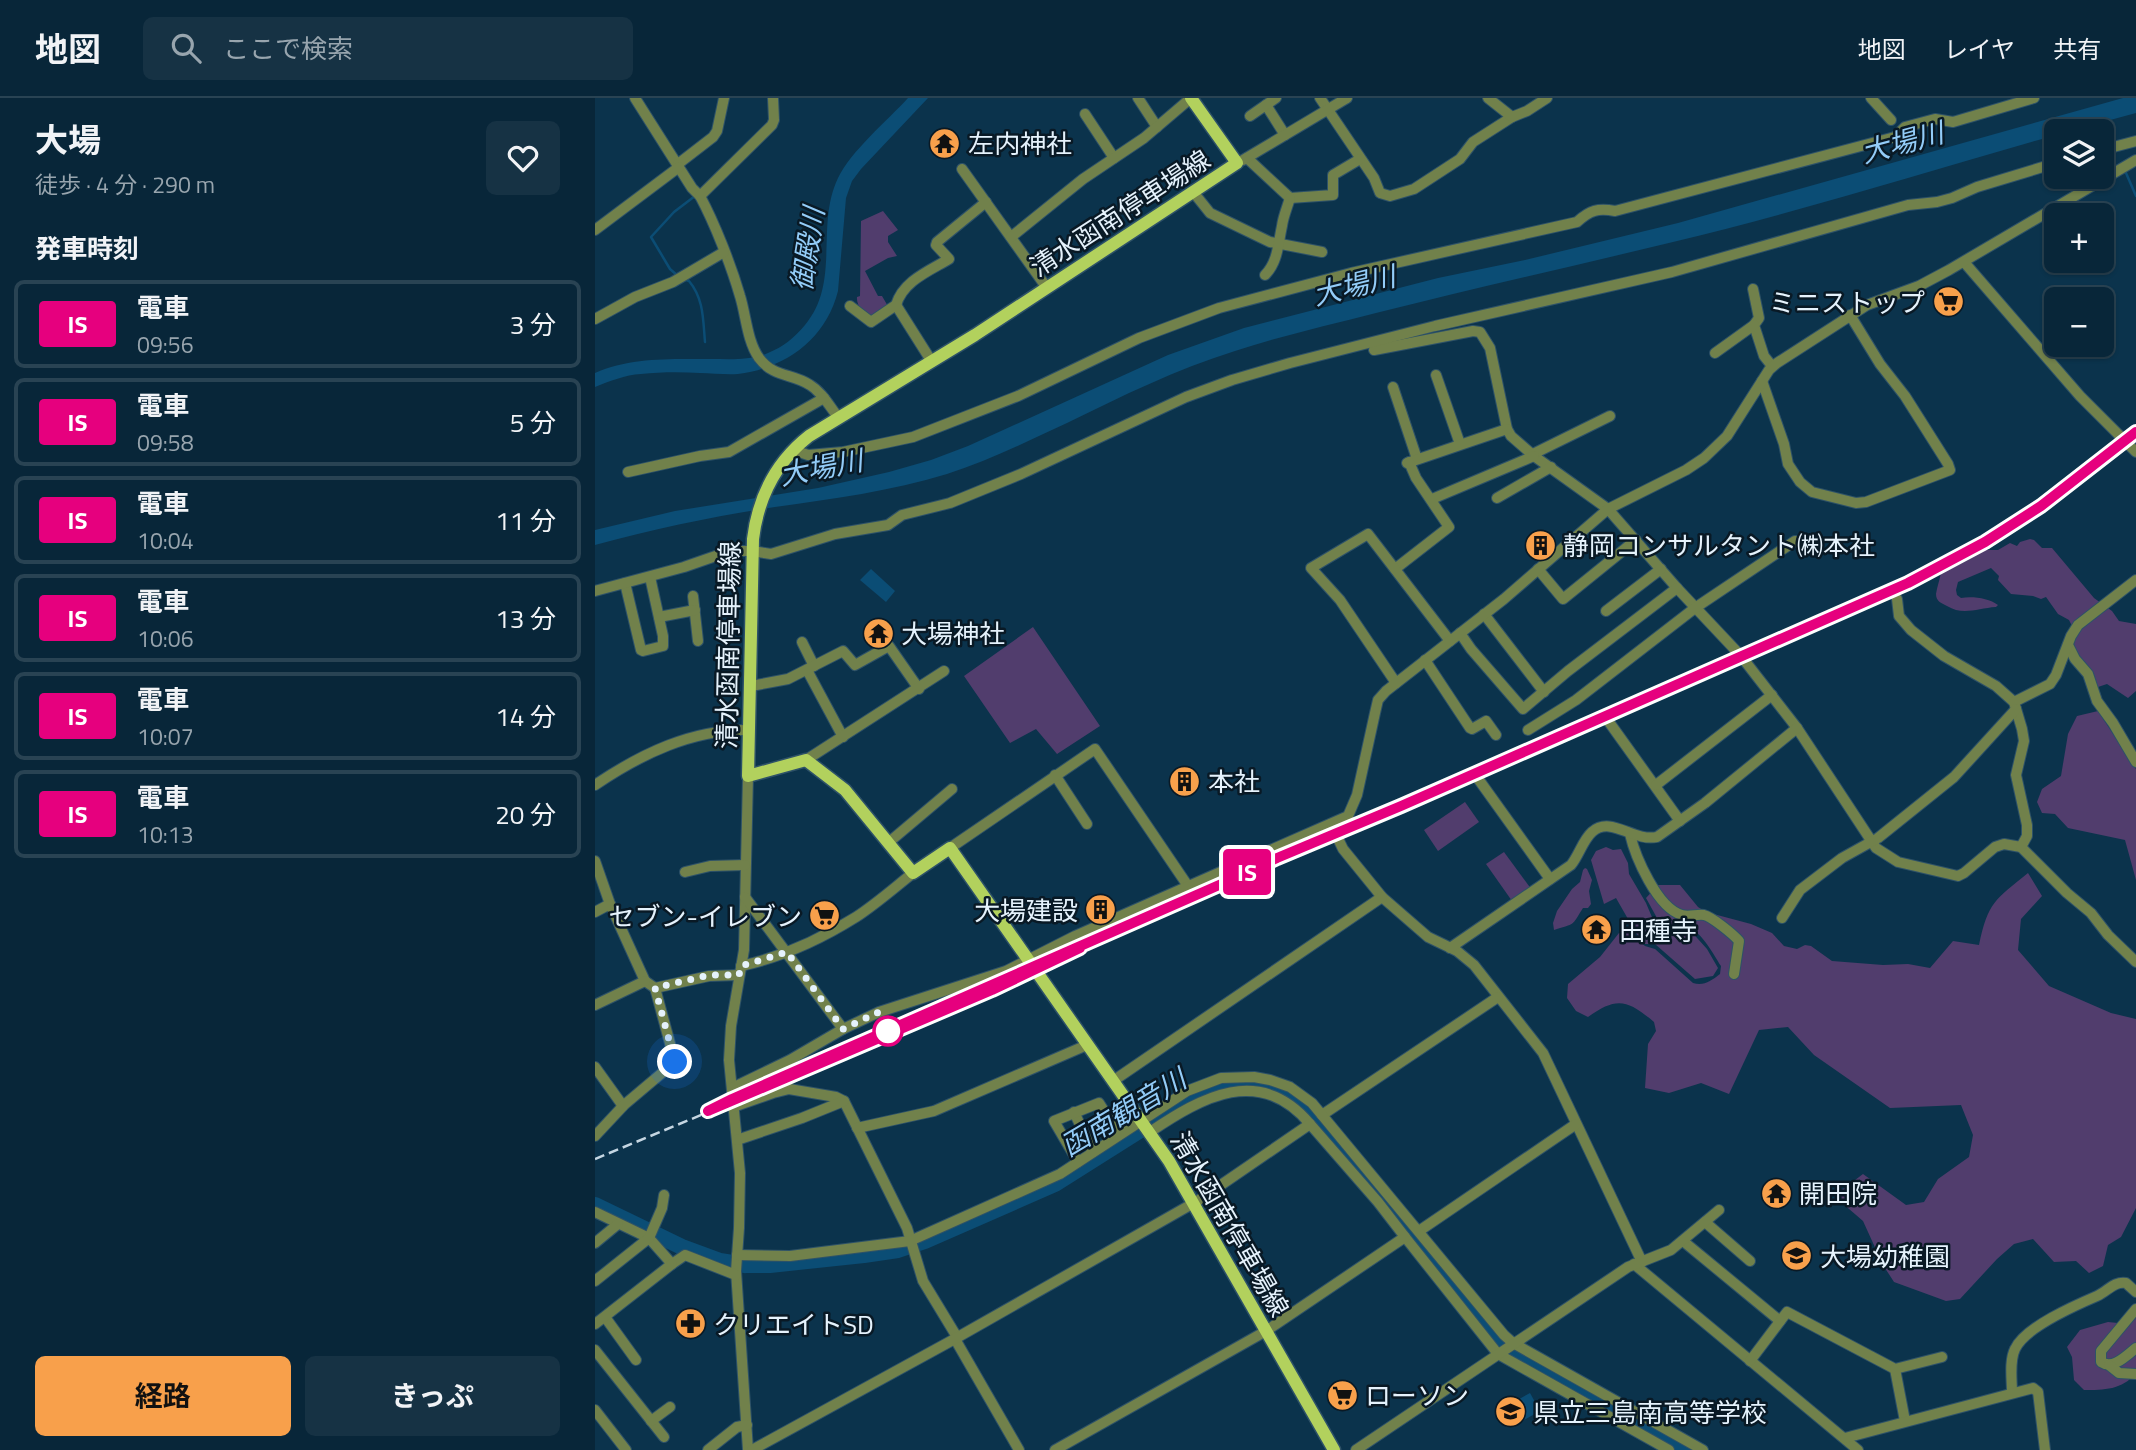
<!DOCTYPE html>
<html lang="ja">
<head>
<meta charset="utf-8">
<style>
	:root { --surface:#082639; --page:#163244; --text:#f1f3f6; --muted:#98a5ae; --line:#294353; --accent:#f8a04b }
	body { margin:0; font-family:"Titillium Web","Noto Sans JP",sans-serif; background:var(--page); color:var(--text); height:100vh; display:flex; flex-direction:column; font-size:26px; white-space:nowrap }
	* { box-sizing:border-box; margin:0 }
	p { font-size:23px; color:var(--muted) }
	.icon { flex:none; width:38px; height:38px; fill:none; stroke:currentColor; stroke-width:2; stroke-linecap:round; stroke-linejoin:round }
	.map { position:relative; flex:1; overflow:hidden }
	.sheet { display:flex; flex-direction:column; background:var(--surface); width:595px }
	.sheet>* { flex:none }
	.badge { padding:0 14px; border-radius:5px; font-size:24px; line-height:46px }
	.tools { position:absolute; left:1449px; top:21px; display:grid; gap:14px }
	.tools a { display:grid; place-items:center; width:70px; height:70px; border-radius:10px; background:var(--surface); box-shadow:0 2px 5px #0004,0 0 0 2px var(--line); font-size:35px }
	.you { position:absolute; width:35px; height:35px; margin:-18px; border:5px solid #fff; border-radius:50%; background:#1a73e8; box-shadow:0 0 0 10px #1a73e833 }
	.map>.badge { position:absolute; translate:-50% -50%; box-shadow:0 0 0 4px #fff }
	h2 { padding:0 35px; font-size:26px; line-height:63px }
	.round { display:grid; place-items:center; flex:none; width:74px; height:74px; border-radius:10px; background:var(--page) }
	.summary { display:flex; align-items:center; justify-content:space-between; height:119px; padding:0 35px }
	h1 { font-size:33px; font-weight:700; line-height:52px }
	.cta { display:flex; gap:14px; margin-top:auto; padding:14px 35px }
	.cta a { flex:1; height:80px; border-radius:10px; background:var(--accent); color:#111; font-size:28px; font-weight:700; line-height:80px; text-align:center }
	.cta a+a { background:var(--page); color:var(--text) }
	ul { padding:0; list-style:none }
	li { display:flex; align-items:center; gap:21px; height:88px; margin:0 14px 10px; padding:0 21px; border:4px solid var(--line); border-radius:10px }
	li div { flex:1 }
	li b { display:block; font-size:26px }
	li em { font-style:normal }
	li .badge { min-width:77px; font-weight:700; text-align:center }
	header { display:flex; align-items:center; gap:42px; box-sizing:border-box; height:98px; padding:0 35px; background:var(--surface); border-bottom:2px solid var(--line) }
	header strong { font-size:33px }
	nav { display:flex; gap:38px; margin-inline-start:auto; font-size:24px }
	.search { width:490px; height:63px; background:var(--page); display:flex; align-items:center; gap:18px; box-sizing:border-box; padding:0 24px; border-radius:10px; color:var(--muted); font-size:26px }
	main { display:flex; flex:1; min-height:0 }
	.map>svg:first-child { display:block }
	.green { fill:#513d6d }
	.water { fill:#0b4d75 }
	.lines { fill:none; stroke-linecap:round; stroke-linejoin:round }
	.stream { stroke:#0b4d75; stroke-width:2.5 }
	.river { stroke:#0b4d75; stroke-width:16 }
	.minor-casing { stroke:#2e5268; stroke-width:12 }
	.major-casing { stroke:#2e5268; stroke-width:15 }
	.minor { stroke:#71814b; stroke-width:10 }
	.major { stroke:#b2d15d; stroke-width:12 }
	.rail { stroke:#c5d6e2; stroke-width:2.5; stroke-dasharray:10 5; stroke-linecap:butt }
	.line-casing { stroke:#fff; stroke-width:16 }
	.line { stroke:#e6007e; stroke-width:10 }
	.walk { stroke:#e5f2fc; stroke-width:7; stroke-dasharray:0 12.6 }
	.stop-dot { fill:#fff; stroke:#e6007e; stroke-width:3.5 }
	.labels { text-anchor:middle; dominant-baseline:central; stroke-width:5; stroke-linejoin:round; paint-order:stroke }
	.poi-label { font-size:26px; fill:#e5f2fc; stroke:#091925; text-anchor:start }
	.street-label { font-size:26px; fill:#e5f2fc; stroke:#091925 }
	.water-label { font-size:28px; font-style:italic; fill:#93ccf8; stroke:#091925 }
</style>
</head>
<body>
<header>
<strong>地図</strong>
<div class="search"><svg class="icon" aria-label="search" viewBox="0 0 24 24"><circle cx="10" cy="10" r="6"/><path d="M15 15l6 6"/></svg>ここで検索</div>
<nav><a>地図</a><a>レイヤ</a><a>共有</a></nav>
</header>
<main>
<section class="sheet">
<div class="summary"><div><h1>大場</h1><p>徒歩 · 4 分 · 290 m</p></div><a class="round"><svg class="icon" aria-label="heart" viewBox="0 0 24 24"><path d="M12 20l-8-8c-3-5 5-10 8-4 3-6 11-1 8 4z"/></svg></a></div>
<h2>発車時刻</h2>
<ul>
<li><span class="badge" style="background:#e6007e;color:#fff">IS</span><div><b>電車</b><p>09:56</p></div><em>3 分</em></li>
<li><span class="badge" style="background:#e6007e;color:#fff">IS</span><div><b>電車</b><p>09:58</p></div><em>5 分</em></li>
<li><span class="badge" style="background:#e6007e;color:#fff">IS</span><div><b>電車</b><p>10:04</p></div><em>11 分</em></li>
<li><span class="badge" style="background:#e6007e;color:#fff">IS</span><div><b>電車</b><p>10:06</p></div><em>13 分</em></li>
<li><span class="badge" style="background:#e6007e;color:#fff">IS</span><div><b>電車</b><p>10:07</p></div><em>14 分</em></li>
<li><span class="badge" style="background:#e6007e;color:#fff">IS</span><div><b>電車</b><p>10:13</p></div><em>20 分</em></li>
</ul>
<div class="cta"><a>経路</a><a>きっぷ</a></div>
</section>
<div class="map">
<svg width="1541" height="1352" viewBox="0 0 1541 1352">
	<rect width="100%" height="100%" fill="#0b334c"/>
	<!-- green -->
	<g class="green">
		<path d="M288 113 303 132 293 138V144L302 158 293 160 270 173 283 198H287L294 210 276 222C270 216 261 208 262 199L265 198 266 123Z"/>
		<path d="M1435 441 1439 442 1447 450H1457L1499 500 1517 513 1524 523 1541 526V593L1533 600 1512 586 1500 590 1476 548 1479 538 1476 526 1474 522 1463 516 1451 499 1446 501 1438 498 1416 496 1403 482 1404 478 1396 470 1363 484 1361 492 1362 497 1366 500C1377 498 1394 500 1403 507L1401 509C1383 510 1368 518 1352 508 1347 505 1341 504 1341 496 1342 489 1345 481 1346 474H1349L1373 462 1386 452H1403L1415 445 1422 448 1425 444Z"/>
		<path d="M438 529 505 628 462 656 441 631 415 645 369 578Z"/>
		<path d="M1503 613 1541 671V782L1530 742 1473 730 1460 716 1447 715 1442 704 1447 691 1466 678 1473 636 1482 618Z"/>
		<path d="M870 704 884 724 843 753 829 732Z"/>
		<path d="M1011 749 1018 752 1026 751 1033 765 1034 776 1051 805 1059 824 1067 835 1079 838 1094 831 1112 851 1123 870 1118 878 1100 881 1060 846H1050L1041 835 1021 800 1009 806 996 762 1001 753Z"/>
		<path d="M909 754 934 788V791L917 803 891 766Z"/>
		<path d="M990 770 992 771 997 782 994 793 996 806 993 810H988C976 829 981 825 959 832L958 825 962 813 977 791 985 784 988 772Z"/>
		<path d="M1433 775 1447 798 1426 821 1423 852 1454 888 1516 915 1541 921V1110L1526 1139 1513 1147 1508 1168 1494 1175 1481 1163 1459 1164 1438 1141 1419 1146 1402 1161 1365 1201 1351 1203 1299 1184 1288 1167 1268 1123 1239 1098 1268 1076 1311 1107 1329 1104 1343 1081 1374 1059 1378 1037 1366 1007 1295 1010 1219 957 1193 929 1164 932 1134 996 1106 985 1074 995 1050 990 1053 946 1061 933 1059 924C1033 902 1022 898 993 919L981 913 972 900 973 886 1005 859 1024 835 1031 832 1050 848 1060 851 1098 885C1109 888 1116 883 1125 876L1126 868C1119 857 1103 827 1089 829 1085 830 1082 832 1078 834L1068 831 1051 800 1063 787H1085L1103 809 1111 814 1156 826 1177 835 1189 848 1202 851 1210 847 1216 848 1237 863 1288 867 1313 866 1335 870 1358 843 1384 847C1393 804 1400 802 1433 775Z"/>
		<path d="M1541 1217V1275C1527 1292 1509 1292 1489 1292L1479 1282 1477 1259 1472 1249 1485 1232 1513 1224 1523 1225Z"/>
	</g>
	<!-- water -->
	<g class="water">
		<path d="M313 0H333L266 71 257 83 251 100 243 193C231 241 191 270 143 276 131 277 117 275 105 275 86 274 65 274 46 276 30 277 15 283 0 289V275C35 259 77 261 115 261 134 261 154 263 173 255 188 249 199 240 210 227 246 184 220 128 243 80 256 53 292 23 313 0Z"/>
		<path d="M1528 0H1541V15L1475 33H1461V37C1334 73 1207 113 1078 144 979 168 880 190 781 215 734 227 686 238 640 253 582 271 527 298 472 325 433 343 393 363 352 376 296 393 238 401 180 409 119 418 59 431 0 447V432L80 413 223 390 294 374 336 362 373 348 573 257 649 230 843 180 930 162 1083 125Z"/>
		<path d="M276 471 300 493 291 504 265 482Z"/>
		<path d="M935 1295 945 1313 918 1328 908 1310Z"/>
	</g>
	<g class="lines">
		<!-- stream -->
		<g class="stream">
			<path d="M1507 21 1512 38"/>
			<path d="M1531 75 1541 98"/>
			<path d="M83 178 75 171 56 139 79 114 100 98"/>
			<path d="M89 181 94 183C109 201 108 222 110 244"/>
			<path d="M150 1167V1174"/>
		</g>
		<!-- river -->
		<path class="river" d="M0 1107 87 1149 125 1163 150 1167H175L269 1157 303 1152 330 1143 460 1086 601 997 633 988 649 986 668 987 695 998 715 1015 907 1246 1092 1352"/>
		<defs>
			<g id="minor">
				<path d="M40 0 97 90 105 98"/>
				<path d="M178 0 179 22 177 27 105 98C120 126 136 167 145 198 151 217 152 243 164 260 179 280 197 275 215 287 227 294 235 309 243 319"/>
				<path d="M543 0 562 29"/>
				<path d="M725 0 779 80 785 95 795 98 819 91 865 61 878 44 917 19"/>
				<path d="M893 0 917 19 932 13 952 0"/>
				<path d="M1276 0 1296 22"/>
				<path d="M671 7 690 37"/>
				<path d="M490 16 519 60"/>
				<path d="M655 18 681 0"/>
				<path d="M1507 52 1541 43"/>
				<path d="M652 60 695 100 738 97V77L765 61"/>
				<path d="M648 62 752 0"/>
				<path d="M83 66 118 39 122 33 129 0"/>
				<path d="M367 71 452 190"/>
				<path d="M599 95 615 115 675 144 727 154"/>
				<path d="M0 132 84 69"/>
				<path d="M416 139 488 81 549 40 596 0"/>
				<path d="M1369 164 1485 298 1541 354"/>
				<path d="M670 177C683 164 683 146 687 128 688 119 692 110 695 100"/>
				<path d="M1158 191 1164 220 1159 227 1169 258 1177 268"/>
				<path d="M301 207 337 264"/>
				<path d="M255 208 276 224 301 207C308 183 334 173 354 161L341 147 342 144 391 104"/>
				<path d="M0 221 40 199 78 184 129 154"/>
				<path d="M779 252 878 233 885 234 895 250 912 331 916 338 939 358 1013 411 1082 490 1146 558 1202 630 1281 750 1303 764 1363 778 1369 775 1400 749 1409 746 1426 749 1472 795 1496 815 1513 837 1541 864"/>
				<path d="M1120 255 1159 227"/>
				<path d="M841 277 865 346"/>
				<path d="M1167 283 1189 346 1193 366 1205 384 1217 394 1261 405 1271 404 1355 372 1353 366 1310 298 1285 266 1255 217"/>
				<path d="M798 289 822 361"/>
				<path d="M199 352 213 357 248 354 318 339 423 298 544 240 624 210 756 175 982 124C995 112 1003 110 1020 113L1300 39 1310 29 1340 21 1358 24 1439 0"/>
				<path d="M938 356 1015 318"/>
				<path d="M812 365 912 331"/>
				<path d="M33 374 105 358 134 354 229 300"/>
				<path d="M902 400 956 369"/>
				<path d="M837 401 939 358"/>
				<path d="M800 471 854 429 821 380 814 364"/>
				<path d="M943 471 968 501 1041 442"/>
				<path d="M30 485 46 552 48 553 68 548V538L55 479"/>
				<path d="M0 493 89 469 135 453H157L176 456 240 436 293 427 307 417 355 405 426 376 591 299 637 282 695 265 840 228 1077 174 1313 107 1342 104 1357 100 1382 89 1461 65"/>
				<path d="M98 498 103 543"/>
				<path d="M1302 501 1304 518 1316 532 1349 558 1401 588 1419 604 1427 631 1429 643 1421 677 1432 727V738L1426 749"/>
				<path d="M1011 513 1066 471"/>
				<path d="M889 516 949 594"/>
				<path d="M64 519 100 512"/>
				<path d="M865 535 876 551 928 611 973 573 1082 490"/>
				<path d="M207 544 219 568"/>
				<path d="M1473 547 1480 561 1493 576 1502 603 1518 625 1541 664"/>
				<path d="M830 562 875 630 877 631 891 623 901 637"/>
				<path d="M212 572 248 639"/>
				<path d="M801 585 745 502 716 470 773 436 855 543"/>
				<path d="M156 588 193 581 248 553 260 567 294 548 324 591"/>
				<path d="M1419 604 1455 586 1461 577 1476 538 1483 527 1541 482"/>
				<path d="M1014 624 1085 723"/>
				<path d="M933 632 981 602 1100 510 1200 443"/>
				<path d="M211 662 349 573"/>
				<path d="M460 677 492 726"/>
				<path d="M153 678 149 852 136 928 134 962 145 1075 144 1130 141 1173 153 1352"/>
				<path d="M884 682 955 781"/>
				<path d="M0 687C46 656 97 631 154 632"/>
				<path d="M1061 687 1177 597"/>
				<path d="M736 726 748 751 787 799 833 839 862 853 879 867 948 955 1047 1164"/>
				<path d="M1035 736C1040 758 1062 810 1087 817 1094 819 1102 816 1109 817 1117 819 1138 836 1144 843L1139 876"/>
				<path d="M293 745 357 691"/>
				<path d="M355 750 500 651 593 788"/>
				<path d="M0 763 15 806 50 883 60 890 114 878 144 877"/>
				<path d="M90 774 115 768 150 767"/>
				<path d="M150 799 248 931"/>
				<path d="M0 814 15 806"/>
				<path d="M1187 820 1205 792 1247 760 1283 740 1359 679 1421 611"/>
				<path d="M855 850 976 767C984 757 988 742 997 734 1016 717 1038 744 1062 739L1110 705 1202 630"/>
				<path d="M146 868C187 859 226 841 261 819 281 806 299 790 318 775"/>
				<path d="M0 907 50 883"/>
				<path d="M0 969 28 1008"/>
				<path d="M518 983 787 799"/>
				<path d="M137 990 195 962 248 931 284 914 411 873 480 838 753 718 762 697 780 615 783 602 791 593 909 501 1013 411 1091 372 1109 360 1132 338 1174 272 1182 265 1272 207 1324 188 1354 172 1541 62"/>
				<path d="M138 1009 178 995 194 991 241 999 249 1003 312 1130 328 1183 362 1239"/>
				<path d="M479 1014 498 1054"/>
				<path d="M727 1017 903 899"/>
				<path d="M262 1030 339 1013 492 947"/>
				<path d="M555 1034C607 999 665 966 715 1026"/>
				<path d="M0 1038 29 1007 80 964 60 890"/>
				<path d="M142 1042 207 1020 249 1003"/>
				<path d="M483 1064 459 1023 504 1005 524 1037"/>
				<path d="M0 1114 54 1140 77 1166 90 1157 141 1177"/>
				<path d="M1110 1124 1155 1163"/>
				<path d="M824 1133 981 1026"/>
				<path d="M810 1139 903 1256 1074 1352"/>
				<path d="M1088 1143 1185 1223"/>
				<path d="M0 1145 23 1126"/>
				<path d="M142 1157 195 1158 315 1143 465 1076 592 993 626 980 659 979 675 982 695 989 717 1005 909 1237 918 1245 1108 1352"/>
				<path d="M1039 1166 1263 1352"/>
				<path d="M0 1183 54 1140 67 1110 69 1097"/>
				<path d="M1541 1211 1506 1253V1264C1518 1272 1531 1258 1541 1250"/>
				<path d="M10 1219 41 1262"/>
				<path d="M0 1226 77 1166"/>
				<path d="M360 1241 424 1352"/>
				<path d="M0 1252 69 1339"/>
				<path d="M1155 1263 1192 1214 1300 1271 1347 1259"/>
				<path d="M1514 1267 1524 1275 1541 1276"/>
				<path d="M1300 1271 1310 1323"/>
				<path d="M1417 1295C1417 1282 1414 1263 1420 1251 1430 1229 1481 1207 1502 1198 1513 1193 1519 1183 1531 1185L1541 1194"/>
				<path d="M0 1312 31 1352"/>
				<path d="M56 1323 75 1309"/>
				<path d="M1250 1340 1438 1290 1443 1294 1450 1352"/>
				<path d="M113 1352 142 1329 152 1327"/>
				<path d="M157 1352 356 1243 604 1102 715 1026 783 1104 810 1139 671 1233 460 1352"/>
				<path d="M761 1352 1033 1169 1076 1152 1124 1112"/>
			</g>
			<path id="major" d="M596 0 642 65 380 237 214 338C181 364 163 400 158 441L153 678 211 662 250 692 318 775 355 750 574 1063 739 1352"/>
		</defs>
		<!-- minor casing -->
		<use href="#minor" class="minor-casing"/>
		<!-- major casing -->
		<use href="#major" class="major-casing"/>
		<!-- minor -->
		<use href="#minor" class="minor"/>
		<!-- major -->
		<use href="#major" class="major"/>
		<!-- rail -->
		<g class="rail">
			<path d="M113 1013 137 1001 631 784 682 759 806 708 1313 485 1390 444 1446 408 1541 334"/>
			<path d="M0 1061 123 1010"/>
		</g>
	</g>
	<g class="lines">
		<defs>
			<path id="line" d="M485 850 397 892 113 1013 137 1001 631 784 682 760 806 708 1313 485 1390 444 1446 408 1541 334"/>
		</defs>
		<!-- line casing -->
		<use href="#line" class="line-casing"/>
		<!-- line -->
		<use href="#line" class="line"/>
		<!-- walk -->
		<path class="walk" d="M80 964 60 890 114 877H144L146 868 192 854 248 931 284 914 293 933"/>
	</g>
	<!-- icons -->
	<defs>
		<symbol id="temple-disc" viewBox="-11 -11 22 22"><circle r="9.5" fill="#f8a04b" stroke="#091925"/><path d="M0-6L5-2H3V0L6.5 2.5H4V6H1.5V3h-3V6H-4V2.5H-6.5L-3 0V-2H-5Z" fill="#111"/></symbol>
		<symbol id="supermarket-disc" viewBox="-11 -11 22 22"><circle r="9.5" fill="#f8a04b" stroke="#091925"/><path d="M-6-5.5h2.5l.6 2H6L4.5 2H-2.5L-4.4-4H-6ZM-1.5 3.2a1.3 1.3 0 1 0 .1 0ZM3 3.2a1.3 1.3 0 1 0 .1 0Z" fill="#111"/></symbol>
		<symbol id="building-disc" viewBox="-11 -11 22 22"><circle r="9.5" fill="#f8a04b" stroke="#091925"/><path d="M-4-6H4V6H1V3H-1V6H-4ZM-2.5-4.3h1.7v1.8h-1.7ZM.8-4.3h1.7v1.8H.8ZM-2.5-1h1.7V.8h-1.7ZM.8-1h1.7V.8H.8Z" fill="#111"/></symbol>
		<symbol id="school-disc" viewBox="-11 -11 22 22"><circle r="9.5" fill="#f8a04b" stroke="#091925"/><path d="M0-5L7-2L0 1L-7-2ZM-4 1L0 2.5L4 1V4Q0 6-4 4Z" fill="#111"/></symbol>
		<symbol id="pharmacy-disc" viewBox="-11 -11 22 22"><circle r="9.5" fill="#f8a04b" stroke="#091925"/><path d="M-2-6h4v4h4v4h-4v4h-4v-4h-4v-4h4Z" fill="#111"/></symbol>
	</defs>
	<g fill-rule="evenodd">
		<use href="#temple-disc" x="332" y="28" width="35" height="35"/>
		<use href="#supermarket-disc" x="1336" y="186" width="35" height="35"/>
		<use href="#building-disc" x="928" y="430" width="35" height="35"/>
		<use href="#temple-disc" x="266" y="518" width="35" height="35"/>
		<use href="#building-disc" x="572" y="666" width="35" height="35"/>
		<use href="#building-disc" x="488" y="794" width="35" height="35"/>
		<use href="#supermarket-disc" x="212" y="800" width="35" height="35"/>
		<use href="#temple-disc" x="984" y="814" width="35" height="35"/>
		<use href="#temple-disc" x="1164" y="1078" width="35" height="35"/>
		<use href="#school-disc" x="1184" y="1140" width="35" height="35"/>
		<use href="#pharmacy-disc" x="78" y="1208" width="35" height="35"/>
		<use href="#supermarket-disc" x="730" y="1280" width="35" height="35"/>
		<use href="#school-disc" x="898" y="1296" width="35" height="35"/>
	</g>
	<!-- markers -->
	<circle class="stop-dot" cx="293" cy="933" r="14"/>
	<g class="labels">
		<!-- poi labels -->
		<g class="poi-label">
			<text x="373" y="45">左内神社</text>
			<text x="1330" y="204" text-anchor="end">ミニストップ</text>
			<text x="968" y="447">静岡コンサルタント㈱本社</text>
			<text x="306" y="535">大場神社</text>
			<text x="613" y="683">本社</text>
			<text x="483" y="812" text-anchor="end">大場建設</text>
			<text x="207" y="818" text-anchor="end">セブン-イレブン</text>
			<text x="1024" y="832">田種寺</text>
			<text x="1204" y="1095">開田院</text>
			<text x="1225" y="1158">大場幼稚園</text>
			<text x="118" y="1226">クリエイトSD</text>
			<text x="770" y="1297">ローソン</text>
			<text x="938" y="1314">県立三島南高等学校</text>
		</g>
		<!-- street labels -->
		<g class="street-label">
			<text transform="translate(525 115) rotate(-33)">清水函南停車場線</text>
			<text transform="translate(133 547) rotate(-89)">清水函南停車場線</text>
			<text transform="translate(635 1126) rotate(60)">清水函南停車場線</text>
		</g>
		<!-- water labels -->
		<g class="water-label">
			<text transform="translate(1307 44) rotate(-15)">大場川</text>
			<text transform="translate(212 151) rotate(-81)">御殿川</text>
			<text transform="translate(759 187) rotate(-14)">大場川</text>
			<text transform="translate(226 369) rotate(-11)">大場川</text>
			<text transform="translate(528 1014) rotate(-31)">函南観音川</text>
		</g>
	</g>
</svg>
<div class="tools">
<a><svg class="icon" aria-label="layers" viewBox="0 0 24 24"><path d="M12 4l9 5-9 5-9-5zM3 14l9 5 9-5"/></svg></a>
<a>+</a>
<a>−</a>
</div>
<div class="you" style="left:80px;top:964px"></div>
<b class="badge" style="left:652px;top:774px;background:#e6007e;color:#fff">IS</b>
</div>
</main>
</body>
</html>
